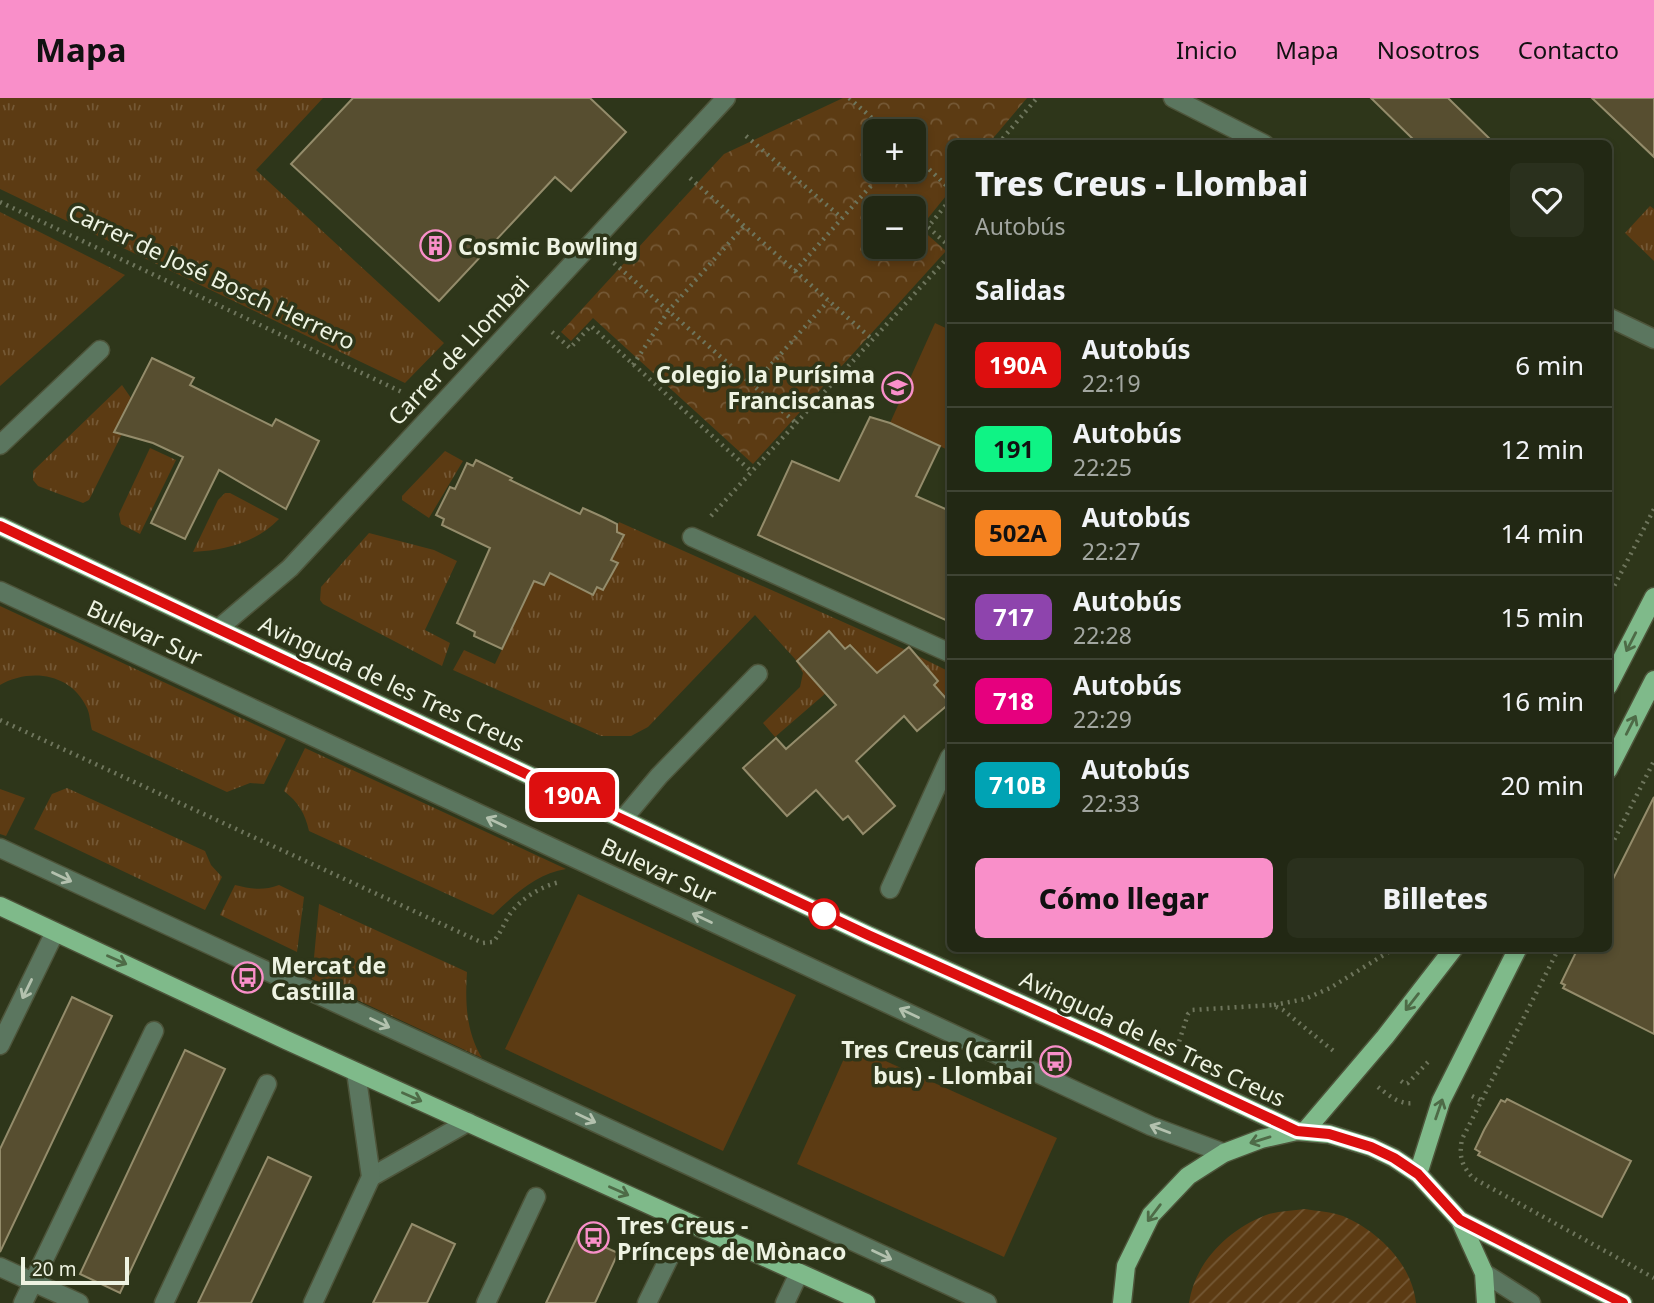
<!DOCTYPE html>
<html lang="es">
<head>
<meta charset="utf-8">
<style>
	:root { --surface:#222814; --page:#2a301d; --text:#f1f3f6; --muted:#a2a6a0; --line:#3f4434; --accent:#f98fc9 }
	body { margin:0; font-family:"Noto Sans",sans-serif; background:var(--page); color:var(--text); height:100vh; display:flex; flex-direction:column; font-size:26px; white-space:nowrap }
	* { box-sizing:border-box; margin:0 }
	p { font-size:23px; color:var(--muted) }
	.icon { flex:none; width:38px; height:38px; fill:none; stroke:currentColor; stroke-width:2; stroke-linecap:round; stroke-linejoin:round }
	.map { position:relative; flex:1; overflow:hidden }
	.drawer { position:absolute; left:947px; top:42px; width:665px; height:812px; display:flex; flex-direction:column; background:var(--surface); border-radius:10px; box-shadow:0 4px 10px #0003,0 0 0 2px var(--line) }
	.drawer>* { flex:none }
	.badge { padding:0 14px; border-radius:10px; font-size:24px; line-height:46px }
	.fabs { position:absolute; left:863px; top:21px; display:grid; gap:14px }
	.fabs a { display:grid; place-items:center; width:63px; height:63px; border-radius:10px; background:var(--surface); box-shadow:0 4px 10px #0003,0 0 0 2px var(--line); font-size:35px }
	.scale { position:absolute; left:21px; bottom:18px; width:108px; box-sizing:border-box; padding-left:7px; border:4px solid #eef3e2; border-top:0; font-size:19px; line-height:24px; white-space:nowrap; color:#eef3e2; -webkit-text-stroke:5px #2e361a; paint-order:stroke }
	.map>.badge { position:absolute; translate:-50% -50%; box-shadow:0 0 0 4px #fff }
	h2 { padding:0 28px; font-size:26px; line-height:63px }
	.round { display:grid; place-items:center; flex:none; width:74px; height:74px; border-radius:10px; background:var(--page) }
	.overview { display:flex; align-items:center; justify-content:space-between; height:119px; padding:0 28px }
	h1 { font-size:33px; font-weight:800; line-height:52px }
	.primary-button { display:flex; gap:14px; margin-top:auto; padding:14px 28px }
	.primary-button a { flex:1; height:80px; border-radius:10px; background:var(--accent); color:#111; font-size:28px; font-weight:800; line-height:80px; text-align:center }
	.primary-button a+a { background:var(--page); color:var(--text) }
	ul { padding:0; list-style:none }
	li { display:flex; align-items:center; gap:21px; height:84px; padding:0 28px; border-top:2px solid var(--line) }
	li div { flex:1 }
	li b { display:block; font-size:26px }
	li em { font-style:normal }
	li .badge { min-width:77px; font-weight:700; text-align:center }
	header { display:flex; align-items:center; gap:42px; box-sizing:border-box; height:98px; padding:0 35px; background:var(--accent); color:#111 }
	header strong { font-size:33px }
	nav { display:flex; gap:38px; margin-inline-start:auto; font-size:24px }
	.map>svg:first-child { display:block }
	.grass { fill:url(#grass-tufts) }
	.forest { fill:url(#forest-crowns); fill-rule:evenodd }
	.garden { fill:url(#garden-furrows) }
	.pitch { fill:#5c3b13 }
	.building { fill:#574e30; stroke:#948c6b; stroke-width:2 }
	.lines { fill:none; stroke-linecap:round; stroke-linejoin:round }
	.minor-casing { stroke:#4d543a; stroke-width:21 }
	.major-casing { stroke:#4d543a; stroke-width:21 }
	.path { stroke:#6e755c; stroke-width:4.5; stroke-dasharray:2 5; stroke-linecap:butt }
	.minor { stroke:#5b765f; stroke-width:18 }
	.major { stroke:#7fba8a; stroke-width:18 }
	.oneway { stroke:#4e6b47 }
	.oneway2 { stroke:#b3c1ae }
	.line-casing { stroke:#fff; stroke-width:16 }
	.line { stroke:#dd0f0f; stroke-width:10 }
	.stop-dot { fill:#fff; stroke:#dd0f0f; stroke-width:3.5 }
	.labels { text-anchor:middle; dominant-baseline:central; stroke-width:7; stroke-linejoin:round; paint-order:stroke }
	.poi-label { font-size:23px; font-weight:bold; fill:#eef3e2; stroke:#2e361a; text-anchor:start }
	.street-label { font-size:23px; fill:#eef3e2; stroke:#2e361a }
</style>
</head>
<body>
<header>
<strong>Mapa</strong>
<nav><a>Inicio</a><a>Mapa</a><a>Nosotros</a><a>Contacto</a></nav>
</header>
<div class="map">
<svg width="1654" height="1205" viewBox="0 0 1654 1205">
	<defs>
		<pattern id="grass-tufts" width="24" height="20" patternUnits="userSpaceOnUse" patternTransform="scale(1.75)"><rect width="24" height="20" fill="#5c3b13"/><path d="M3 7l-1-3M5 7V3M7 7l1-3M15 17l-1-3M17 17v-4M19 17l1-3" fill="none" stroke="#745835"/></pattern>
		<pattern id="forest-crowns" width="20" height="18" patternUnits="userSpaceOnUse" patternTransform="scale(1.75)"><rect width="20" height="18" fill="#5c3b13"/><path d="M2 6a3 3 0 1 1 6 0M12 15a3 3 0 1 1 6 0" fill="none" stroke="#745835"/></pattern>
		<pattern id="garden-furrows" width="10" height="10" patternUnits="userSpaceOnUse" patternTransform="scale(1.75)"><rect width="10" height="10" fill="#5c3b13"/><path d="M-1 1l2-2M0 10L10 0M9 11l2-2" fill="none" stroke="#745835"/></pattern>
	</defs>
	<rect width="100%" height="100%" fill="#2e361a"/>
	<!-- grass -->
	<g class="grass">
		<path d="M0 0H323L256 72 444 245 405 285 0 91Z"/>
		<path d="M1650 108 1654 111V163L1625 135Z"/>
		<path d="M0 114 125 177 0 288Z"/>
		<path d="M122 287 131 300 115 331 122 336 89 402 83 405 38 388 33 382V373Z"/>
		<path d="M150 350 176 362 140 436 121 426 119 416Z"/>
		<path d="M445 353 463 363 429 420 402 402V398Z"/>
		<path d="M225 395H230L279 421C256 445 225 452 193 454L218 402Z"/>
		<path d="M619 424 908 553 950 574V615L945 609 949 605 934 587 938 582 924 567 920 570 904 552 872 580 863 561 850 547 845 551 829 533 797 563 826 595 775 639 763 625 800 589 803 575 795 561 755 517 648 629 631 638H601L453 572 464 552 495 566 534 483 545 486 552 470 560 481 593 497 597 489 604 491 618 465 611 462 623 437 615 433Z"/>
		<path d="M369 435 434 452 457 463 425 532 450 545 442 568 323 506 320 502 321 489Z"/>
		<path d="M0 508 286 641 264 686 250 685 227 694 92 632C90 625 90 616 87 610 71 575 30 570 0 587Z"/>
		<path d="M305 650 566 771C537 775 514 797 493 817L309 733C305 715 298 704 284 693Z"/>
		<path d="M67 690 205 753 211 767 222 779 205 812 34 731 52 696Z"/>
		<path d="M0 691 25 700 6 738 0 736Z"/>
		<path d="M235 787C251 791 263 793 279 787L304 799 297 854 220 817Z"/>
		<path d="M319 806 467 874C465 904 466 934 482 960L312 881Z"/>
	</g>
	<!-- forest -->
	<path class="forest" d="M843 0H1027L989 45 950 46V93L920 130 946 153 753 366 593 220 571 243 561 234 724 56ZM875 33H914V72H875ZM875 110H914V149H875Z"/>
	<!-- garden -->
	<path class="garden" d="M1305 1111C1317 1113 1332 1114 1343 1118 1378 1133 1412 1166 1416 1205H1189C1195 1164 1228 1132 1266 1117 1278 1113 1292 1113 1305 1111Z"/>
	<!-- pitch -->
	<g class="pitch">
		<path d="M935 225 950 232V353L890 325Z"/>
		<path d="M578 796 796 897 723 1053 505 951Z"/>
		<path d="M850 947 1057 1040 1004 1159 797 1066Z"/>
	</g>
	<!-- building -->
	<g class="building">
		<path d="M353 0H590L626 34 571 93 555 79 439 203 291 66Z"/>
		<path d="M1371 0H1448L1495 46H1418Z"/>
		<path d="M1592 0H1654V59Z"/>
		<path d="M152 260 194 280 190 287 272 328 276 321 319 343 286 411 219 372 185 441 151 425 183 359 153 345 114 334Z"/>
		<path d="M870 319 890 325 940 348 916 398 950 413V524L758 437 792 363 839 383Z"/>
		<path d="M476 362 512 380 510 382 580 416 583 410 605 420 617 426V434L624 437 611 462 618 465 603 492 597 489 593 497 550 475 544 487 534 483 502 551 474 538 475 534 457 525 490 450 442 427 444 421 436 417 450 389 455 391 467 365 473 368Z"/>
		<path d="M829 533 845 551 850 547 877 575 909 549 938 583 934 587 950 605 917 633 904 618 856 663 895 708 863 736 848 718 843 722 816 692 787 718 743 670 776 640 786 651 836 607 797 563Z"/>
		<path d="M1654 699V936L1563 890 1565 887 1561 885 1578 850H1608V791Z"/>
		<path d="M72 899 112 918 0 1154V1051Z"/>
		<path d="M185 952 225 971 120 1195 80 1176Z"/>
		<path d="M1507 1001 1631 1063 1602 1119 1478 1057 1480 1054 1475 1051 1484 1032 1501 1002 1505 1004Z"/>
		<path d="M268 1059 311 1079 251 1205H198Z"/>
		<path d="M412 1126 455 1146 427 1205H373Z"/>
		<path d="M578 1137 618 1155 595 1205H546Z"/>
	</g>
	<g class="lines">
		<defs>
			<g id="minor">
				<path d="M1173 0 1264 46"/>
				<path d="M1608 219 1654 241"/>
				<path d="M0 347 100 252"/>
				<path d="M692 439 950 555"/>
				<path d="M0 493 1151 1028 1224 1055"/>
				<path d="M218 531 290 470 726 0"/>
				<path d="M623 721 659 678 758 576"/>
				<path d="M0 750 987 1205"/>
				<path d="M890 791 950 659"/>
				<path d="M0 947 55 834"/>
				<path d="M371 1079 468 1024"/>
				<path d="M0 1169 79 1205"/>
				<path d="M1484 1175 1531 1205"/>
				<path d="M23 1205 154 933"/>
				<path d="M164 1205 267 986"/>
				<path d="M313 1205 371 1079 356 974"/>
				<path d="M486 1205 536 1099"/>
				<path d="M647 1205 669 1160"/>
				<path d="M785 1205 799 1175"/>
			</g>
			<g id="major">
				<path d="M0 428 868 837 1100 941 1297 1033"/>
				<path d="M1608 588 1654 499"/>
				<path d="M1608 672 1654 582"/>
				<path d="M0 808 286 942 866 1205"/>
				<path d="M1305 1033 1385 939 1454 850"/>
				<path d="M1418 1076 1441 1003 1518 850"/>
				<path d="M1460 1122 1623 1205"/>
				<path d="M1122 1205 1126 1168 1151 1117 1188 1078 1224 1055 1261 1041 1297 1033 1329 1036 1371 1049 1394 1060 1418 1076 1460 1122 1484 1175 1486 1205"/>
			</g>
		</defs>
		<!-- minor casing -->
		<use href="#minor" class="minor-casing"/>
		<!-- major casing -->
		<use href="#major" class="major-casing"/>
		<!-- path -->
		<g class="path">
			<path d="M849 0 887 33"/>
			<path d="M746 38 842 120"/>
			<path d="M998 46 1037 0"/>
			<path d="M914 57 950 91"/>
			<path d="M690 80 873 242"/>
			<path d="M950 102 928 129 950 149"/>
			<path d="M0 104 404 295"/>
			<path d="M614 165 796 325"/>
			<path d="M795 173 885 72"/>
			<path d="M552 234 570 250 591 228 752 374"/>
			<path d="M633 267 669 212 744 128"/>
			<path d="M753 287 828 203"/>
			<path d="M711 418 950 157"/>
			<path d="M1608 500 1654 411"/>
			<path d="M0 622 483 845 493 844C500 836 503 828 508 819 518 802 541 788 560 784"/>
			<path d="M1608 754 1654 663"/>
			<path d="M1559 850 1462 1041C1459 1058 1461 1067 1473 1080L1654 1180"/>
			<path d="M1274 907 1305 901 1330 890 1395 850"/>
			<path d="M1177 950 1188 916 1192 912 1272 907 1283 912 1336 955"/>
			<path d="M1401 983 1405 986 1408 985 1428 964"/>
			<path d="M1378 989C1388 997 1400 1007 1413 1005"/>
			<path d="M1472 998 1482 1003"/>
		</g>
		<!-- minor -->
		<use href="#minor" class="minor"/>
		<!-- major -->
		<use href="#major" class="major"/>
	</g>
	<!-- one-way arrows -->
	<defs><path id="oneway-shaft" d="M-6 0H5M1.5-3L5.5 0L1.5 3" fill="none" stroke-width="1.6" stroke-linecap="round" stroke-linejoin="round" transform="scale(1.75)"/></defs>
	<g class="oneway">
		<use href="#oneway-shaft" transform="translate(1631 544) rotate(117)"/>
		<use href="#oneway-shaft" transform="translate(1631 627) rotate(-63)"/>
		<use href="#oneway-shaft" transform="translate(117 862) rotate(24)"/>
		<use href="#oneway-shaft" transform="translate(1412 904) rotate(128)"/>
		<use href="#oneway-shaft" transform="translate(412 999) rotate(24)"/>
		<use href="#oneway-shaft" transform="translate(1439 1011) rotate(-71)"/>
		<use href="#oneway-shaft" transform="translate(1260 1042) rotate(163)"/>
		<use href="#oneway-shaft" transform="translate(619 1093) rotate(24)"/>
		<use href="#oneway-shaft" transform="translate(1154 1115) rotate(127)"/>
	</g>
	<g class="oneway2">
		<use href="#oneway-shaft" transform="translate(496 724) rotate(-155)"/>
		<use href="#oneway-shaft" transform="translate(62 779) rotate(25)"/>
		<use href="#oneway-shaft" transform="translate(702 820) rotate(-155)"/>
		<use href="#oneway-shaft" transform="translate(27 891) rotate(116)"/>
		<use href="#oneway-shaft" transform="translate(909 915) rotate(-155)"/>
		<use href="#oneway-shaft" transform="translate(380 925) rotate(25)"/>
		<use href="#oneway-shaft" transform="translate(586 1020) rotate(25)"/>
		<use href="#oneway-shaft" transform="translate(1160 1031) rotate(-159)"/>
		<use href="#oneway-shaft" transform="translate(882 1157) rotate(25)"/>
	</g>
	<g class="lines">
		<defs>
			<path id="line" d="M0 428 868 837 1100 941 1297 1033 1329 1036 1371 1049 1394 1060 1418 1076 1460 1122 1623 1205"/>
		</defs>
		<!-- line casing -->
		<use href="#line" class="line-casing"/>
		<!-- line -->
		<use href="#line" class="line"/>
	</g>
	<!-- icons -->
	<defs>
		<symbol id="building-ring" viewBox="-11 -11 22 22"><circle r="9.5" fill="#2e361a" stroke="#f98fc9" stroke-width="1.5"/><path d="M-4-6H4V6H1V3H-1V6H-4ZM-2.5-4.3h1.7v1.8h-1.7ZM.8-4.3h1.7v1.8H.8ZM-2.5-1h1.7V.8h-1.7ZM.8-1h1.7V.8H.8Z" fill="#f98fc9"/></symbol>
		<symbol id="school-ring" viewBox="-11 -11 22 22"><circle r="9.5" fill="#2e361a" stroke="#f98fc9" stroke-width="1.5"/><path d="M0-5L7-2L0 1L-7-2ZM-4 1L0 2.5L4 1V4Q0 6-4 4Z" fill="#f98fc9"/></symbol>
		<symbol id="bus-ring" viewBox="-11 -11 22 22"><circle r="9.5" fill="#2e361a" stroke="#f98fc9" stroke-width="1.5"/><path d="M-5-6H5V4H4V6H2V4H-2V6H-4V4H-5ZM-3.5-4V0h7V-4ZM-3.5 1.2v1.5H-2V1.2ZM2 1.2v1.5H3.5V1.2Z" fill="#f98fc9"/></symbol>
	</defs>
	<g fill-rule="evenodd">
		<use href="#building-ring" x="418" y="130" width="35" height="35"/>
		<use href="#school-ring" x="880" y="272" width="35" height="35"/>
		<use href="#bus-ring" x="230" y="862" width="35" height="35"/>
		<use href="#bus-ring" x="1038" y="946" width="35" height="35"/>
		<use href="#bus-ring" x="576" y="1122" width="35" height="35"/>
	</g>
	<!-- markers -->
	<circle class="stop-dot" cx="824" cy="816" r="14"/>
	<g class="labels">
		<!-- poi labels -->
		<g class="poi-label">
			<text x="458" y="148">Cosmic Bowling</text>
			<text x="875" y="276" text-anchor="end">Colegio la Purísima<tspan x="875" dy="26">Franciscanas</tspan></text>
			<text x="271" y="867">Mercat de<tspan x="271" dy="26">Castilla</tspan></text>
			<text x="1033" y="951" text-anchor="end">Tres Creus (carril<tspan x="1033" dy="26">bus) - Llombai</tspan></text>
			<text x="617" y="1127">Tres Creus -<tspan x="617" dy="26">Prínceps de Mònaco</tspan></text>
		</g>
		<!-- street labels -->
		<g class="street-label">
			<text transform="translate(212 178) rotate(25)">Carrer de José Bosch Herrero</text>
			<text transform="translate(458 252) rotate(-47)">Carrer de Llombai</text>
			<text transform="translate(145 534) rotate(25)">Bulevar Sur</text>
			<text transform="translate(392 585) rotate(25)">Avinguda de les Tres Creus</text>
			<text transform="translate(659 772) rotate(25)">Bulevar Sur</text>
			<text transform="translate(1153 940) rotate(25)">Avinguda de les Tres Creus</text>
		</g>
	</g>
</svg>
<div class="fabs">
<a>+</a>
<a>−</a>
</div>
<div class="scale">20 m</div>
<b class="badge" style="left:572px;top:697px;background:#dd0f0f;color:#fff">190A</b>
<section class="drawer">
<div class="overview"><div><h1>Tres Creus - Llombai</h1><p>Autobús</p></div><a class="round"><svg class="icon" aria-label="heart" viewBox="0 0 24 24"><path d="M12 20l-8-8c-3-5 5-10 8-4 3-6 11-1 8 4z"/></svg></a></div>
<h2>Salidas</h2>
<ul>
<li><span class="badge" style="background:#dd0f0f;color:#fff">190A</span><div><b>Autobús</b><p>22:19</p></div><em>6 min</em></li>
<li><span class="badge" style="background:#0ff385;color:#111">191</span><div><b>Autobús</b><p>22:25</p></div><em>12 min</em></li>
<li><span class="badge" style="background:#f58220;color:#111">502A</span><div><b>Autobús</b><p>22:27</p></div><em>14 min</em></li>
<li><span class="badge" style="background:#8e44ad;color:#fff">717</span><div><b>Autobús</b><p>22:28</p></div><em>15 min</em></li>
<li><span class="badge" style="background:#e6007e;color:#fff">718</span><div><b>Autobús</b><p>22:29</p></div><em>16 min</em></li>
<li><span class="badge" style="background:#00a3b4;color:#fff">710B</span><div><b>Autobús</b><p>22:33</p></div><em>20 min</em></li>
</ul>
<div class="primary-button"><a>Cómo llegar</a><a>Billetes</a></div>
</section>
</div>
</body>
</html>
